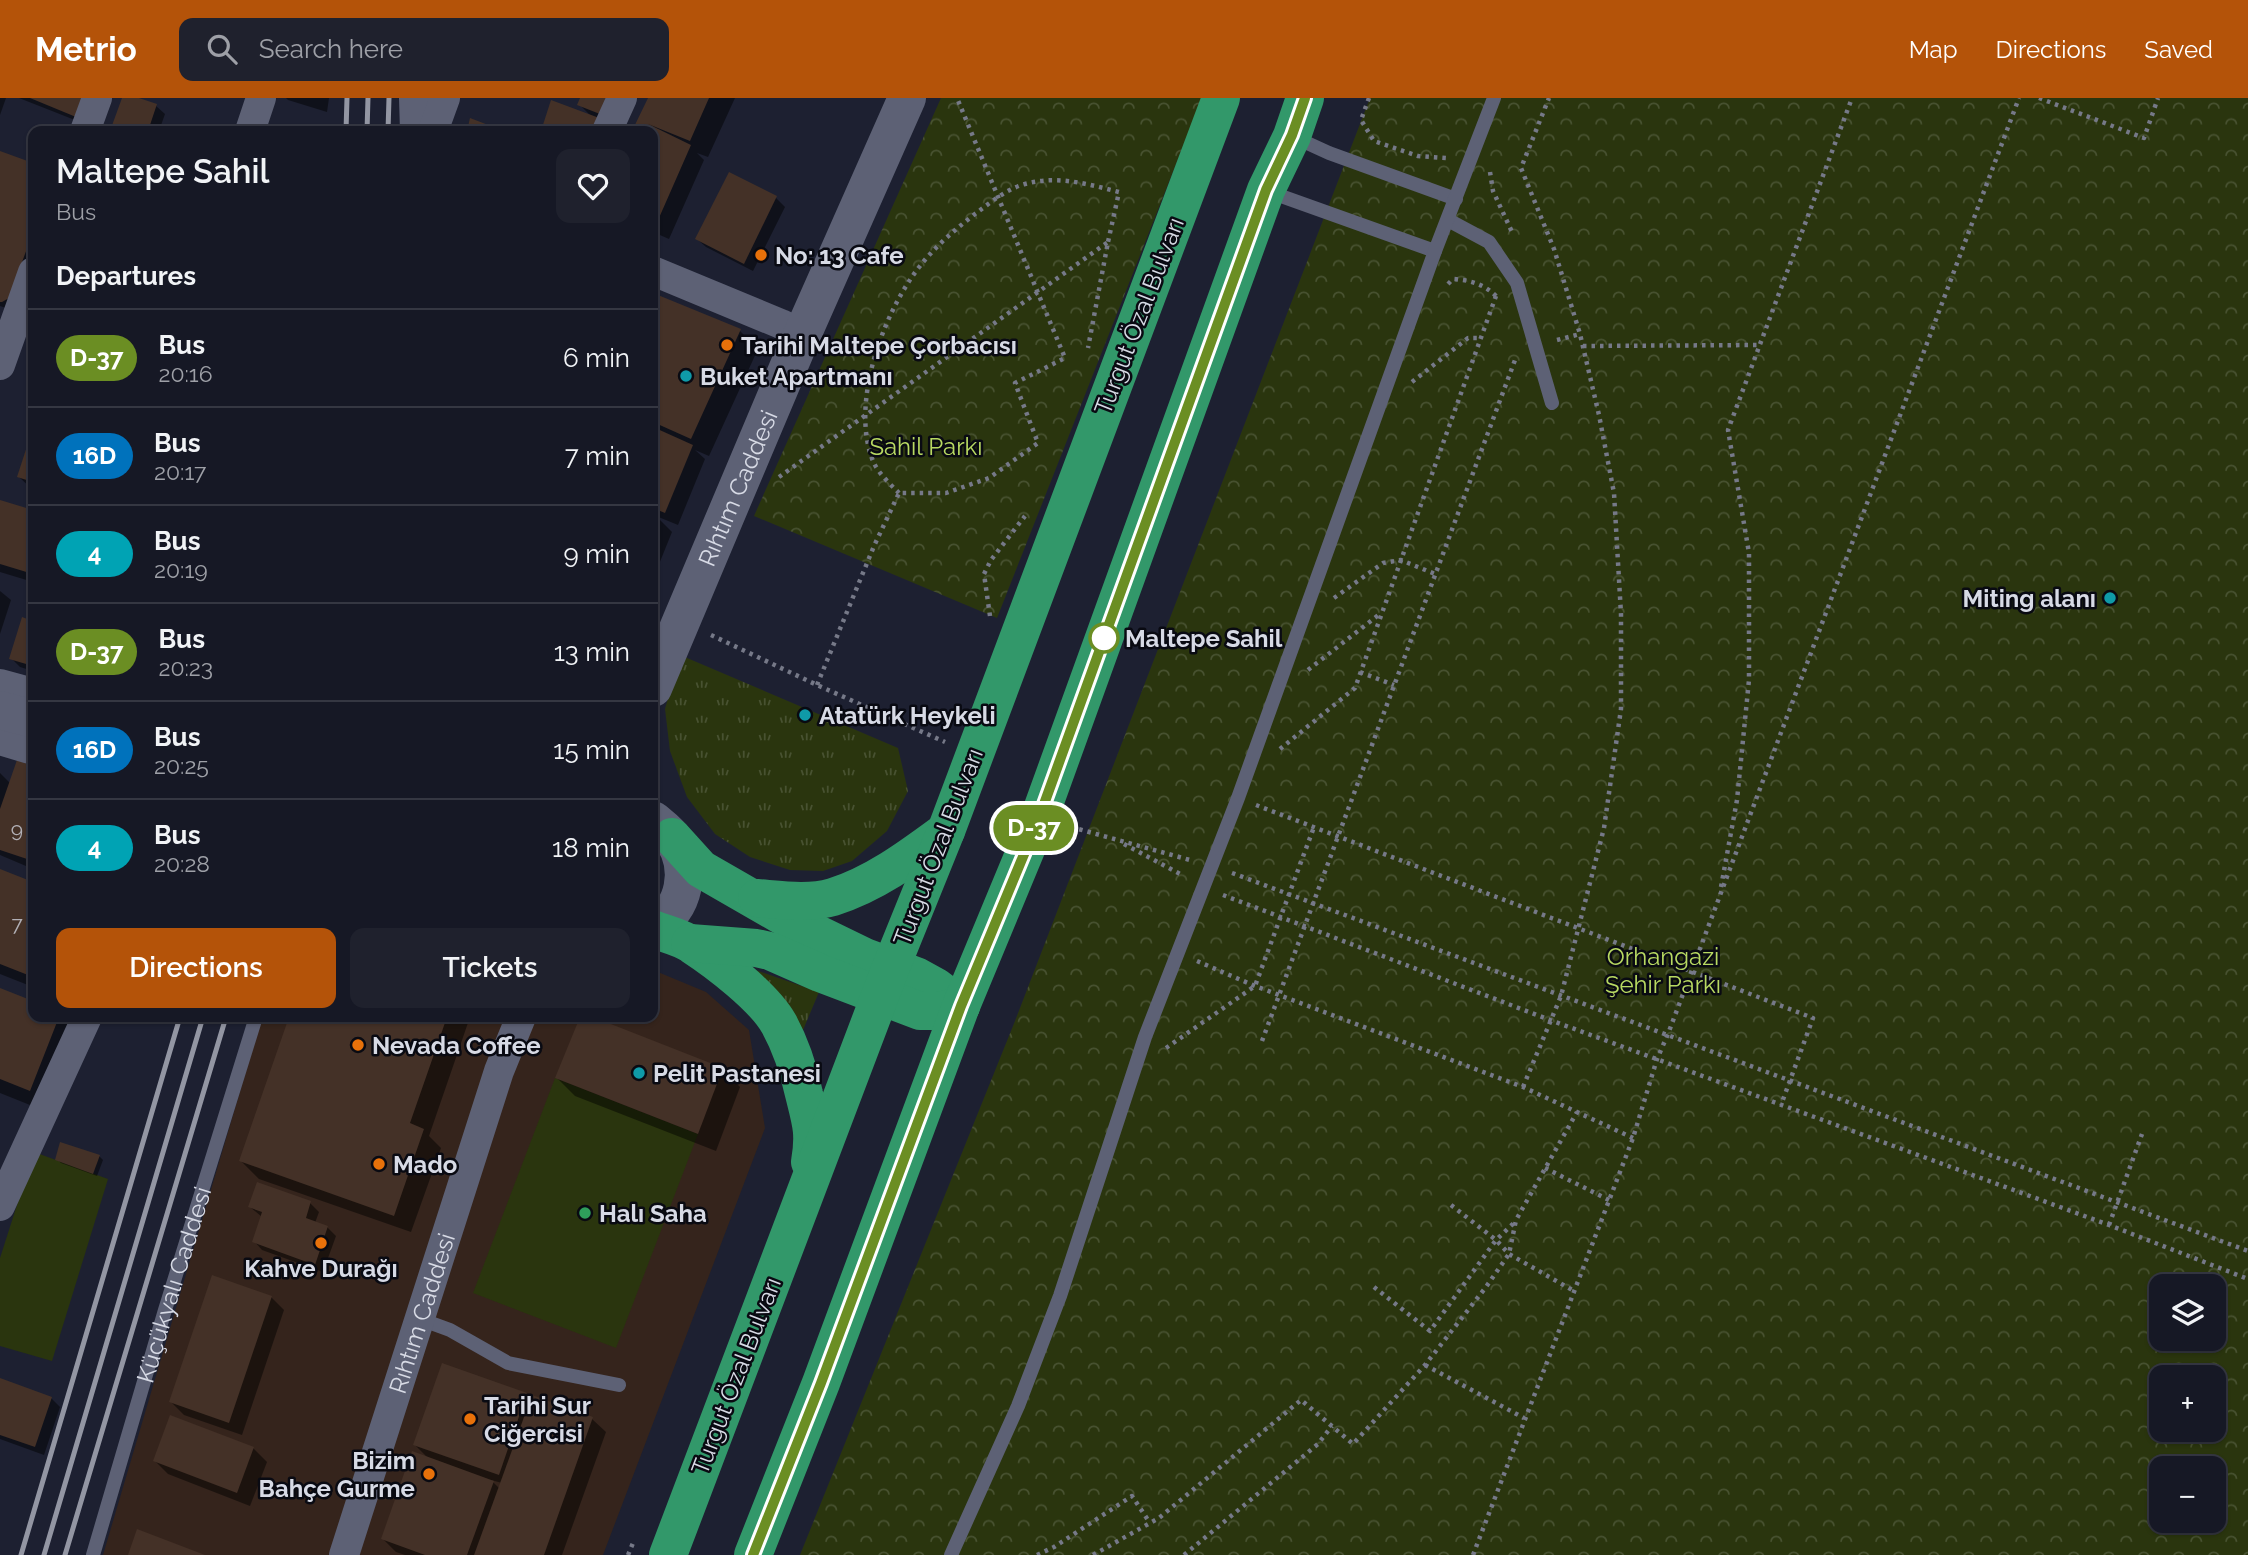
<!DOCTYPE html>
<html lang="en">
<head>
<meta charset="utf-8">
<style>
	:root { --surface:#161825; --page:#1f212d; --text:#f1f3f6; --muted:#9ea0a7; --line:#353742; --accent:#b45309 }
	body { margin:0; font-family:Raleway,sans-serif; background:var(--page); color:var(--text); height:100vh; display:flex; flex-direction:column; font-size:26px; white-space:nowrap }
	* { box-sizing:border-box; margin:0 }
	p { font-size:23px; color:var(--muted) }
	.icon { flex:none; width:38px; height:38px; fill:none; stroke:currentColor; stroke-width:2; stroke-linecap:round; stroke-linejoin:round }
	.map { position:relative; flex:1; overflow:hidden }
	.sheet { position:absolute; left:28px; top:28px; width:630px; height:896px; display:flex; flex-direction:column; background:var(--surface); border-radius:14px; box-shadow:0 2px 5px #0004,0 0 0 2px var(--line) }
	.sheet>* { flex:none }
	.badge { padding:0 14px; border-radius:23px; font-size:24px; line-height:46px }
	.tools { position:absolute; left:2149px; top:1176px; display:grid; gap:14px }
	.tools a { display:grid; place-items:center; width:77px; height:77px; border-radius:14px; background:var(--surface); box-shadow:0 2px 5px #0004,0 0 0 2px var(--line); font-size:35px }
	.map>.badge { position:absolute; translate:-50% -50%; box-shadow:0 0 0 4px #fff }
	h2 { padding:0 28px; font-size:26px; line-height:63px }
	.round { display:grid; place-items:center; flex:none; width:74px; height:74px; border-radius:14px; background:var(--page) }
	.summary { display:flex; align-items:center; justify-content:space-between; height:119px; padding:0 28px }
	h1 { font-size:33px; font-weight:600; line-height:52px }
	.cta { display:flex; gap:14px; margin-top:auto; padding:14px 28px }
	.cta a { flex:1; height:80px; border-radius:14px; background:var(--accent); color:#fff; font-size:28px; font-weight:600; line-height:80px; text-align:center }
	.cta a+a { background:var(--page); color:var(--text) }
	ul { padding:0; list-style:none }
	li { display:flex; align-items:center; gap:21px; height:98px; padding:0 28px; border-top:2px solid var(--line) }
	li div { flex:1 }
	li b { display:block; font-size:26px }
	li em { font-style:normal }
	li .badge { min-width:77px; font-weight:700; text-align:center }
	header { display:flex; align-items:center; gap:42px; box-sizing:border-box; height:98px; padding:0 35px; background:var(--accent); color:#fff }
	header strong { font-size:33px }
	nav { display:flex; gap:38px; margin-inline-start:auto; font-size:24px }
	.search { width:490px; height:63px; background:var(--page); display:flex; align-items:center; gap:18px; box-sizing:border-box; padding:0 24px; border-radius:14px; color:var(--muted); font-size:26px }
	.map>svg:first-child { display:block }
	.commercial { fill:#35241c }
	.grass { fill:url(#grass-tufts) }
	.park { fill:url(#park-crowns); fill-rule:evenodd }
	.pitch { fill:#2a350e }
	.shadow { fill:#0007; fill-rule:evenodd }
	.building { fill:#443127 }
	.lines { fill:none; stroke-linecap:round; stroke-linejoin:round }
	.path { stroke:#767988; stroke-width:4.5; stroke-dasharray:3.5 5; stroke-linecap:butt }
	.lane { stroke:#5d6175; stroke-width:14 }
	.street { stroke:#5d6175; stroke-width:30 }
	.secondary { stroke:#5d6175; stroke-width:38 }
	.highway { stroke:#32986a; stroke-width:38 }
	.rail { stroke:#9396a3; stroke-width:5 }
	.line-casing { stroke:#fff; stroke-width:16 }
	.line { stroke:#6b8e23; stroke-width:10 }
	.food-dot { fill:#e8710a; stroke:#090a12; stroke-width:2.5 }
	.culture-dot { fill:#0f9aa8; stroke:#090a12; stroke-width:2.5 }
	.stop-dot { fill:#fff; stroke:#6b8e23; stroke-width:3.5 }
	.leisure-dot { fill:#2e9e5b; stroke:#090a12; stroke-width:2.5 }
	.labels { text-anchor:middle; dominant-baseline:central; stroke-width:5; stroke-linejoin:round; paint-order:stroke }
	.number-label { font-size:21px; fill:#b2b0b6 }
	.poi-label { font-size:24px; font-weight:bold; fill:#d7dae5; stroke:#090a12; text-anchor:start }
	.street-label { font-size:24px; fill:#d7dae5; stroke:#090a12 }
	.park-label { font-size:24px; fill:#b8d962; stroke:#090a12 }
	.stop-label { font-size:24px; font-weight:bold; fill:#d7dae5; stroke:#090a12; text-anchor:start }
</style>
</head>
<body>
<header>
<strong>Metrio</strong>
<div class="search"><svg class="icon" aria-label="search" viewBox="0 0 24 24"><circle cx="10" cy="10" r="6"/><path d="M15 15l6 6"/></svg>Search here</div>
<nav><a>Map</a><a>Directions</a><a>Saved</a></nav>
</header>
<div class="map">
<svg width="2248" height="1457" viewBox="0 0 2248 1457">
	<defs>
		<pattern id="grass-tufts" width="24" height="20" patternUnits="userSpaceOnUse" patternTransform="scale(1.75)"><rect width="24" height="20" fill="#2a350e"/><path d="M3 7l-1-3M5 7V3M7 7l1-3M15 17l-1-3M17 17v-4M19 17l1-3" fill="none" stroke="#485231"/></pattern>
		<pattern id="park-crowns" width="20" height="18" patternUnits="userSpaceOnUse" patternTransform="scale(1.75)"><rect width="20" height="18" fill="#2a350e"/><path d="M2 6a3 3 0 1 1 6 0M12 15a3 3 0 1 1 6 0" fill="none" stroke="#485231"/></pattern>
	</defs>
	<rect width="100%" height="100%" fill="#1d2031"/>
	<!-- commercial -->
	<path class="commercial" d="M653 872 706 894 749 932 765 1030 603 1457H103L262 919H653Z"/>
	<!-- grass -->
	<g class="grass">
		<path d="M680 557 898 650 908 693 887 733 852 763 823 773 790 772 750 759 715 736 687 699 670 653 665 611Z"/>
		<path d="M747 869 819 894 798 944Z"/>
	</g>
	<!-- park -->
	<g class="park">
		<path d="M941 0H1202L997 520 754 418Z"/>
		<path d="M1370 0H2248V1457H800L1015 923ZM2161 1188H2214V1241H2161ZM2161 1279H2214V1332H2161ZM2161 1370H2214V1423H2161Z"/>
	</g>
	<!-- pitch -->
	<g class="pitch">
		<path d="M555 980 698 1036 616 1250 473 1195Z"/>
		<path d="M34 1054 108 1081 52 1263 0 1248V1160Z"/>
	</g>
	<!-- shadow -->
	<g class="shadow">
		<path d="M0 0H6L0 17Z"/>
		<path d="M19 0H95L85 26Z"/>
		<path d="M123 0H134L156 8 165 16 159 33H112Z"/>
		<path d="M286 0H329L327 14 288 2Z"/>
		<path d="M582 0H624L609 33H542L553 4 592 19 579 6Z"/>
		<path d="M650 0H735L708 59 697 55 704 62 669 141 653 134V33H634Z"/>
		<path d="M0 55 33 67V178L12 212 0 208Z"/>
		<path d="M730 77 776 100 785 109 753 173 706 149 697 141Z"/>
		<path d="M653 196 740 233 758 251 709 358 695 352 705 361 678 427 656 418 672 434 653 481Z"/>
		<path d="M33 335V392L19 379Z"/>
		<path d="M1 404 33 414V484L0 474Z"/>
		<path d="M0 493 11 502 0 536Z"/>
		<path d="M33 518V573L20 569 11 560Z"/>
		<path d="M19 664 33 670V771L0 757V675L11 686Z"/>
		<path d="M0 773 33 786V889L0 876Z"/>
		<path d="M0 892 33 905V919H63L85 941 55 1017 0 995Z"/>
		<path d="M291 919H470L429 1038 441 1050 411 1134 259 1081 241 1063Z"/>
		<path d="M581 919H589L722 971 740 989 716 1053 575 998 557 980Z"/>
		<path d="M99 1058 103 1062 97 1078 61 1065 57 1061Z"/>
		<path d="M310 1105 319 1114 315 1125 327 1129 336 1138 323 1174 262 1152 254 1143 262 1119 250 1109Z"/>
		<path d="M271 1199 284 1212 242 1337 184 1317 171 1304Z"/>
		<path d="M0 1282 51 1300 60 1309 44 1357 0 1341Z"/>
		<path d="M526 1296 532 1302 533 1299 592 1321 606 1334 562 1457H405L396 1454 383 1441 429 1361 415 1347ZM491 1382 502 1385 500 1391Z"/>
		<path d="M171 1319 253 1350 267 1364 250 1408 168 1376 155 1363Z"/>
	</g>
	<!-- building -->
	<g class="building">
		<path d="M30 0H84L76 19Z"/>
		<path d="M122 0H139L157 6 148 33H110Z"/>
		<path d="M580 0H612L605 18 577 7Z"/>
		<path d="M648 0H709L690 43 648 26 691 47 655 129 653 128V33H632Z"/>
		<path d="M551 2 602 21 597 33H541Z"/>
		<path d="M470 20 504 33H467Z"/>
		<path d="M0 53 33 65V134L9 200 2 204H0Z"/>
		<path d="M729 74 777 98 744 166 695 141Z"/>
		<path d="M653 195 741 231 691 341 653 324Z"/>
		<path d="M653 329 693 347 665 415 653 410Z"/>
		<path d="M33 330V384L17 379Z"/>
		<path d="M0 402 33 412V476L0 466Z"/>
		<path d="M33 514V568L9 561 22 519 30 522Z"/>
		<path d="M17 662 33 668V763L0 752V711Z"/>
		<path d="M0 771 33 784V879L0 866Z"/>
		<path d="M0 890 33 903V919H59L30 993 0 981Z"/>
		<path d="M289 919H447L410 1025 424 1031 394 1118 239 1063Z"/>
		<path d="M580 919H593L723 970 698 1036 555 980Z"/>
		<path d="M60 1044 100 1057 93 1076 55 1062Z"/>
		<path d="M257 1084 311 1103 306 1120 328 1128 315 1167 252 1144 262 1114 248 1109Z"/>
		<path d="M212 1177 272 1198 229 1325 169 1304Z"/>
		<path d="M442 1265 527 1295 499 1377 413 1347Z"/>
		<path d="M0 1280 52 1299 35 1349 0 1337Z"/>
		<path d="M532 1297 593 1319 544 1457H474Z"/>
		<path d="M170 1317 254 1349 237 1395 153 1363Z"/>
		<path d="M412 1353 494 1383 467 1457H425L381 1441Z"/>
		<path d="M137 1431 205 1457H128Z"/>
	</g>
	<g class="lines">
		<!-- path -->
		<g class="path">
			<path d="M1369 0 1361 22 1374 43 1418 58 1446 60 1447 58"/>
			<path d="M2039 0 2144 40 2158 0"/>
			<path d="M1490 74 1493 93 1512 134"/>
			<path d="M1448 186 1453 181C1471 182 1486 187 1498 200"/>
			<path d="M1557 242 1580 236"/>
			<path d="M1583 248 1760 247"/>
			<path d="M1412 284 1468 240H1481"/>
			<path d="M779 379 1108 144 1088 250"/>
			<path d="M899 395C890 386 878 375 873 363 849 304 885 209 924 163 939 145 956 131 975 116 990 105 1006 91 1025 86 1057 77 1088 86 1119 94L1108 144"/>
			<path d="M1334 500 1383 465 1401 462 1435 476"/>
			<path d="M990 518 984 476 991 462 1025 418"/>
			<path d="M711 537 817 587 945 644"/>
			<path d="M1308 572 1381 515"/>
			<path d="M1360 574 1394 587"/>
			<path d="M817 587 874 448 899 395H946L989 380 1038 345 1015 285 1065 260 957 0"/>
			<path d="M1280 651 1355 590 1496 198"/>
			<path d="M1256 707 1813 920 1781 1007"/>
			<path d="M1071 729 1190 762"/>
			<path d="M1124 746 1184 778"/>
			<path d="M1232 775 2248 1153"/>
			<path d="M1721 789 1737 702 1749 582V455L1728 332 1852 0"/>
			<path d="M1223 797 1550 922 2109 1127 2248 1181"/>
			<path d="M1197 863 1255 888 1523 989 1633 1040"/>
			<path d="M1262 943 1515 262"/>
			<path d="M1166 950 1255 888 1314 729"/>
			<path d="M1523 989 1561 898 1604 730 1621 611V516L1614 395 1599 317 1580 236 1554 151 1521 70 1549 0"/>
			<path d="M1545 1070 1609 1102"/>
			<path d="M1451 1107 1496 1142 1509 1156 1574 1193"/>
			<path d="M2109 1127 2142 1036"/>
			<path d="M1374 1189 1430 1233 1496 1142 1516 1123"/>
			<path d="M1425 1267 1524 1320"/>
			<path d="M628 1457 633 1445"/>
			<path d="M1037 1457 1054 1449 1132 1398 1150 1425"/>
			<path d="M1093 1457 1159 1420 1301 1302 1353 1346 1425 1267 1486 1189 1509 1156 1516 1122 1577 1014"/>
			<path d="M1184 1457 1318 1346 1332 1328"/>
			<path d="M1473 1457 1633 1040 1657 961 1668 936 2019 0"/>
		</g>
		<!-- lane -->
		<g class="lane">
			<path d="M1294 39 1329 55 1456 101"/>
			<path d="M1267 93 1435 153"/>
			<path d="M1448 122 1489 144 1517 185 1552 305"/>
			<path d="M420 1221 450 1232 508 1265 619 1287"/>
			<path id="s1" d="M93 1457 165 1212 256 919"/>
			<path d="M951 1457 1018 1308 1060 1198 1145 939 1238 700 1435 153 1494 0"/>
		</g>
		<!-- street -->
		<g class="street">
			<path d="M414 0 415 33"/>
			<path d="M85 33 97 0"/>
			<path d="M250 33 261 0"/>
			<path d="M433 33 445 0"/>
			<path d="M607 33 622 0"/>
			<path d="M653 173 781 226 803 237"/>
			<path d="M0 267 33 174"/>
			<path d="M0 586 33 595"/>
			<path d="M0 642 33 652"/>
			<path d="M0 1108 87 919"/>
			<path id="s2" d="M344 1457 499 973 521 919"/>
		</g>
		<!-- secondary -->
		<g class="secondary">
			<path id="s3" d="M653 590 799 244 907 0"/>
			<path d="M0 612 33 621"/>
			<path d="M653 722C660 728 669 734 673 741 692 770 686 812 653 829"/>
		</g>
		<!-- highway -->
		<g class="highway">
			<path d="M672 739 701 771 793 824 865 859 916 878 936 889 961 908"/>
			<path d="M757 800C782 802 809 806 833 799 875 786 912 758 946 733"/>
			<path d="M653 831C665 836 681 839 692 847 718 864 764 899 779 926 790 946 799 973 804 996 811 1024 815 1035 810 1064"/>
			<path d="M690 845 756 850 770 853 820 875 920 913H938L961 908"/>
			<path d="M668 1457 891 869 946 733 1221 0"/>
			<path d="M753 1457 821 1285 961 908 1039 720 1266 92 1292 38 1305 0"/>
		</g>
		<!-- rail -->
		<g class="rail">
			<path d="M346 33 347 0"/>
			<path d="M367 33 368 0"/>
			<path d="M388 33 389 0"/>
			<path d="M21 1457 180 919"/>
			<path d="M44 1457 203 919"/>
			<path d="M65 1457 226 919"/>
		</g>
	</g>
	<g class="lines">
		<defs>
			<path id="line" d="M753 1457 821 1285 961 908 1039 720 1266 92 1292 37 1305 0"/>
		</defs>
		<!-- line casing -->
		<use href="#line" class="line-casing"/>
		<!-- line -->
		<use href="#line" class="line"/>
	</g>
	<!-- markers -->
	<g class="food-dot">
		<circle cx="761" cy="157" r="7"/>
		<circle cx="727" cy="247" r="7"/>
		<circle cx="358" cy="947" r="7"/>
		<circle cx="379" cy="1066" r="7"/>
		<circle cx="321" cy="1145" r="7"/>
		<circle cx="470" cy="1321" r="7"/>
		<circle cx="429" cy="1376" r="7"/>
	</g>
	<g class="culture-dot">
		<circle cx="686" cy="278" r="7"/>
		<circle cx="2110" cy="500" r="7"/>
		<circle cx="805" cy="617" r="7"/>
		<circle cx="639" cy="975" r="7"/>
	</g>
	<circle class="stop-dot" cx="1104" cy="540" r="14"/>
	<circle class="leisure-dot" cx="585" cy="1115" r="7"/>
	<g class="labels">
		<!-- number labels -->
		<g class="number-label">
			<text x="17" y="731">9</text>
			<text x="17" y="825">7</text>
		</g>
		<!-- poi labels -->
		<g class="poi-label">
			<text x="775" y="157">No: 13 Cafe</text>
			<text x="741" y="247">Tarihi Maltepe Çorbacısı</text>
			<text x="700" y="278">Buket Apartmanı</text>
			<text x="2096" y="500" text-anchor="end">Miting alanı</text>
			<text x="819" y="617">Atatürk Heykeli</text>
			<text x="372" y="947">Nevada Coffee</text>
			<text x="653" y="975">Pelit Pastanesi</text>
			<text x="393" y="1066">Mado</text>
			<text x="599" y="1115">Halı Saha</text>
			<text x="321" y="1170" text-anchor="middle">Kahve Durağı</text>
			<text x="484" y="1307">Tarihi Sur<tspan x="484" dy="28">Ciğercisi</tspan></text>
			<text x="415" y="1362" text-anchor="end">Bizim<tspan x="415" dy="28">Bahçe Gurme</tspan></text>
		</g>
		<!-- street labels -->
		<g class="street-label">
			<text transform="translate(1139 218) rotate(-69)">Turgut Özal Bulvarı</text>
			<text stroke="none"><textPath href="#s3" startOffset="217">Rıhtım Caddesi</textPath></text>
			<text transform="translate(938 749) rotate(-69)">Turgut Özal Bulvarı</text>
			<text stroke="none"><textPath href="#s1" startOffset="282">Küçükyalı Caddesi</textPath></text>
			<text stroke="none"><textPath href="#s2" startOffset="254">Rıhtım Caddesi</textPath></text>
			<text transform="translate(736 1278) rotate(-69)">Turgut Özal Bulvarı</text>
		</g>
		<!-- park labels -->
		<g class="park-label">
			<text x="926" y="348">Sahil Parkı</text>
			<text x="1663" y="858">Orhangazi<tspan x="1663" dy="28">Şehir Parkı</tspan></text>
		</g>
		<!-- stop labels -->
		<g class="stop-label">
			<text x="1125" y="540">Maltepe Sahil</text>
		</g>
	</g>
</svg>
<div class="tools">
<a><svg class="icon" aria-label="layers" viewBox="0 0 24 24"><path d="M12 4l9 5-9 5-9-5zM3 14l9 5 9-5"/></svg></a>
<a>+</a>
<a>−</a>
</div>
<b class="badge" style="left:1034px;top:730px;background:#6b8e23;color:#fff">D-37</b>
<section class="sheet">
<div class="summary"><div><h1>Maltepe Sahil</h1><p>Bus</p></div><a class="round"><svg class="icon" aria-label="heart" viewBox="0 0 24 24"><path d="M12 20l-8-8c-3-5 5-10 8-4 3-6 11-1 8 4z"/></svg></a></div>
<h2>Departures</h2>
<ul>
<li><span class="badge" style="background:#6b8e23;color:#fff">D-37</span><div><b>Bus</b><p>20:16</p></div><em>6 min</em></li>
<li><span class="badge" style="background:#0072bc;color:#fff">16D</span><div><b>Bus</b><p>20:17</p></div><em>7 min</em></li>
<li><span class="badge" style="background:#00a3b4;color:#fff">4</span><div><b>Bus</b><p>20:19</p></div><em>9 min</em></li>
<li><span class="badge" style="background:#6b8e23;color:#fff">D-37</span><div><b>Bus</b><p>20:23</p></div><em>13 min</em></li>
<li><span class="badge" style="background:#0072bc;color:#fff">16D</span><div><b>Bus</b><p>20:25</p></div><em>15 min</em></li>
<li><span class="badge" style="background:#00a3b4;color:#fff">4</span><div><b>Bus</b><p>20:28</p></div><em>18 min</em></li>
</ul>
<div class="cta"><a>Directions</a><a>Tickets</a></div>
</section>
</div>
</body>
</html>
